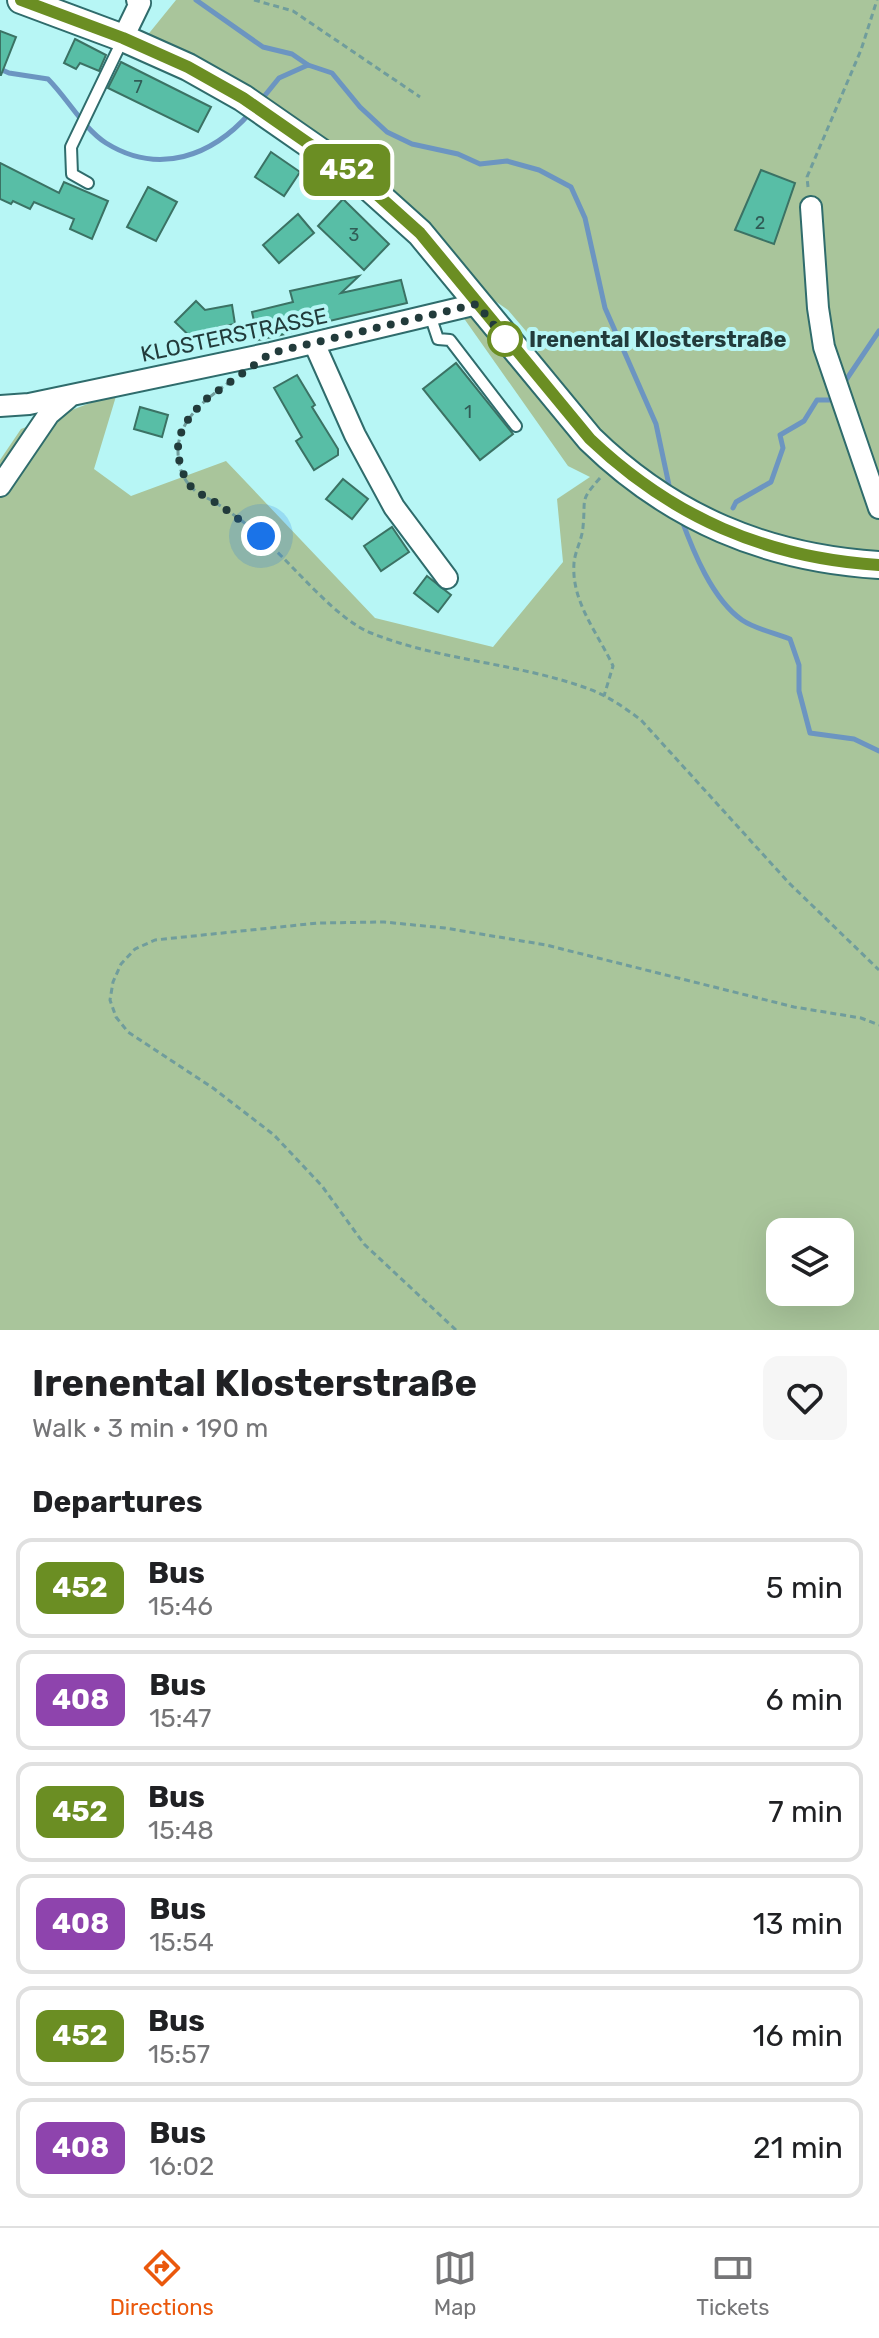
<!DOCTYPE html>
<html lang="en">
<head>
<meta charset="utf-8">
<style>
	:root { --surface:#fff; --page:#f6f6f6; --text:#202124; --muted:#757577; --line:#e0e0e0; --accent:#ea580c }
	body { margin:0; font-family:Rubik,sans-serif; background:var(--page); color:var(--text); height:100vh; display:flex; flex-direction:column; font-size:30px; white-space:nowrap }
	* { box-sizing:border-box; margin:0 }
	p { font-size:26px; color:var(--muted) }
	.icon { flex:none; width:44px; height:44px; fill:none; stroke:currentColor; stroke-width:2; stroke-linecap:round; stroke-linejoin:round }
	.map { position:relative; height:1330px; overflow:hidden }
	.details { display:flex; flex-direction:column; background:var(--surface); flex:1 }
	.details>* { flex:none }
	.badge { padding:0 16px; border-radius:12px; font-size:28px; line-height:52px }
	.controls { position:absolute; left:766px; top:1218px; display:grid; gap:16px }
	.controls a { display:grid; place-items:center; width:88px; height:88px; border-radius:16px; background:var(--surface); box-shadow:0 8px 32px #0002; font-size:40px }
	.you { position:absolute; width:40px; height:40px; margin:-20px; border:6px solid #fff; border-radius:50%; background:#1a73e8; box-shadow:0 0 0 12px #1a73e833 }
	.map>.badge { position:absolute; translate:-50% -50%; box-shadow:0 0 0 4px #fff }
	h2 { padding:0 32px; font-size:30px; line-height:72px }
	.round { display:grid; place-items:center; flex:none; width:84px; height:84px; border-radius:16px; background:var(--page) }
	.headline { display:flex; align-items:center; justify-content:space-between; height:136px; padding:0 32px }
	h1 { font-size:38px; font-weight:700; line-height:60px }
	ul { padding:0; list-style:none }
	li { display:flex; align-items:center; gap:24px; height:100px; margin:0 16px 12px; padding:0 16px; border:4px solid var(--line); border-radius:16px }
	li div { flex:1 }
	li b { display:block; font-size:30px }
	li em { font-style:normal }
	li .badge { min-width:88px; font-weight:700; text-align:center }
	.dock { display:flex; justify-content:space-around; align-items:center; height:112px; border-top:2px solid var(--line); background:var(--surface); font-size:22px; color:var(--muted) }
	.dock a { display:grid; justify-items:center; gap:4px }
	.dock .current { color:var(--accent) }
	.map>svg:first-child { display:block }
	.green { fill:#a9c59b; fill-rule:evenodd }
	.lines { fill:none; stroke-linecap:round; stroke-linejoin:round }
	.stream { stroke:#6c95c1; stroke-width:5 }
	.building { fill:#58bea6; stroke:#3b7264; stroke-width:2 }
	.service-casing { stroke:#2f6c6c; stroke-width:14 }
	.minor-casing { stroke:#2f6c6c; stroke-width:24 }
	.tertiary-casing { stroke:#2f6c6c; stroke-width:30 }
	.path { stroke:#709d9c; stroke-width:3; stroke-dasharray:6 4; stroke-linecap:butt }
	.service { stroke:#fff; stroke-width:10 }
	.minor { stroke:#fff; stroke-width:20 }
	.tertiary { stroke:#fff; stroke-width:26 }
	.line-casing { stroke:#fff; stroke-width:18 }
	.line { stroke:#6b8e23; stroke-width:12 }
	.walk { stroke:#223b3b; stroke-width:8; stroke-dasharray:0 14.4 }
	.stop-dot { fill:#fff; stroke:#6b8e23; stroke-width:4 }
	.labels { text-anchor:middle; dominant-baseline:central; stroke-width:8; stroke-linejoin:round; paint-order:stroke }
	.number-label { font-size:18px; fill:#305c56 }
	.street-label { font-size:22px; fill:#223b3b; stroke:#b7f6f5 }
	.stop-label { font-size:22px; font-weight:bold; fill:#223b3b; stroke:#b7f6f5; text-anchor:start }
</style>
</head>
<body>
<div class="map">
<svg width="879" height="1330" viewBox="0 0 879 1330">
	<rect width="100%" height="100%" fill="#b7f6f5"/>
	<!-- green -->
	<path class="green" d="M176 0H879V1330H0V460L21 429 117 393 94 469 131 496 226 461 375 618 493 647 563 562 557 499 590 477 568 466 463 317 475 316 620 454 545 367 531 337 508 310 488 296 414 215 146 37ZM780 1232H840V1292H780Z"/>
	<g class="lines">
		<!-- stream -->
		<g class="stream">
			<path d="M196 0 263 47 292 54 308 65"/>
			<path d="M0 69 9 73 48 79C68 99 83 128 106 143 159 176 212 156 250 113"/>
			<path d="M262 99 279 78 308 65 332 73 360 107 387 132 412 144 458 154 480 164 507 161 539 170 571 187 585 218 605 308 656 424 670 490"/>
			<path d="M844 383 879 331"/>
			<path d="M733 508 736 502 771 482 783 448 780 435 804 421 817 400H831L837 397"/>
			<path d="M681 518C693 551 712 599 742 620 755 629 775 633 790 639L799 665V691L810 733 854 739 879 751"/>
		</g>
	</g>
	<!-- building -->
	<g class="building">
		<path d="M0 31 16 37 1 75H0Z"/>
		<path d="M75 39 106 55 99 71 80 63 76 69 64 63Z"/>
		<path d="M121 62 211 107 198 132 108 88Z"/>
		<path d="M271 152 300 172 284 196 255 177Z"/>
		<path d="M0 163 59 193 64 182 108 201 92 239 70 229 74 219 34 202 30 209 13 201 11 204 0 199Z"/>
		<path d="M761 170 795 183 774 244 735 230Z"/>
		<path d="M148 187 177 202 156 241 127 227Z"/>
		<path d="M343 199 389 244 364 270 318 226Z"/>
		<path d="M298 214 314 233 279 263 263 245Z"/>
		<path d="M359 276 341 293 401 280 407 303 299 328V331L258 340 252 312 293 302 290 291Z"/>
		<path d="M196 301 205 310 232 305 235 324 219 327 200 346 175 322Z"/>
		<path d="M456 363 513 434 480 460 423 389Z"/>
		<path d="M297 375 315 405 312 407 338 449V455L314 470 296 441 302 437 274 388Z"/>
		<path d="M140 407 168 415 162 437 134 429Z"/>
		<path d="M343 479 368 499 352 519 326 499Z"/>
		<path d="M392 527 409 552 381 571 364 546Z"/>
		<path d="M427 576 451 595 438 612 414 593Z"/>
	</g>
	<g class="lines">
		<defs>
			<g id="service">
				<path d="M88 183 72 174 71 147 123 39"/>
				<path d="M430 315 438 339 450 340 516 426"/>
			</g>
			<g id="minor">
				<path d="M123 38 140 3 137 0"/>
				<path d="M811 207 818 308 824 347 879 508"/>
				<path d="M314 343 355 435 394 507 447 578"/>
				<path d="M0 406 29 404 271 353 477 304"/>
				<path d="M0 486 49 414 68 398"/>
			</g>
			<path id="tertiary" d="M21 0 123 38 188 67 243 98 361 180 420 233 590 439C671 518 766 558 879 565"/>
		</defs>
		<!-- service casing -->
		<use href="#service" class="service-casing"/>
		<!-- minor casing -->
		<use href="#minor" class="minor-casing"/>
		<!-- tertiary casing -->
		<use href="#tertiary" class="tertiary-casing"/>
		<!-- path -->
		<g class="path">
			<path d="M254 0 293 11 420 97"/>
			<path d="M808 187 807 177 861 50 877 0"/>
			<path d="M231 381C203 401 172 424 179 462 181 475 187 485 198 493 204 497 212 500 219 505 237 516 255 531 271 546 298 571 338 620 371 633 441 661 519 663 589 689 608 696 625 708 641 720L789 883 879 970"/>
			<path d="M600 478C579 502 586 497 583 527 582 540 575 551 574 563 571 602 598 633 613 666L604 696"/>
			<path d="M456 1330 364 1244 322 1186 274 1135 213 1088 128 1032 116 1017 110 1000 113 982 121 964 135 949 155 940 318 923 384 922 445 928 546 945 794 1007 861 1018 879 1025"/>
		</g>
		<!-- service -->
		<use href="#service" class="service"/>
		<!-- minor -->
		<use href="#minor" class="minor"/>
		<!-- tertiary -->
		<use href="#tertiary" class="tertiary"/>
	</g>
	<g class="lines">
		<defs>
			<path id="line" d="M21 0 123 38 188 67 243 98 361 180 420 233 590 439C672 517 766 558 879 565"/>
		</defs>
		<!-- line casing -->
		<use href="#line" class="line-casing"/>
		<!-- line -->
		<use href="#line" class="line"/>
		<!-- walk -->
		<path class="walk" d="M261 536 220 505 197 492 186 482 177 453 180 435 190 416 205 400 271 353 477 304 505 339"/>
	</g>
	<!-- markers -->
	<circle class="stop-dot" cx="505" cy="339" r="16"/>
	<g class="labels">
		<!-- number labels -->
		<g class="number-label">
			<text x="138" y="87">7</text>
			<text x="760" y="223">2</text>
			<text x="354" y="235">3</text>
			<text x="468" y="412">1</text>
		</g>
		<!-- street labels -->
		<g class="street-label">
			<text transform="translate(234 335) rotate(-12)">KLOSTERSTRASSE</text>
		</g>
		<!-- stop labels -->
		<g class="stop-label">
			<text x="529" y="339">Irenental Klosterstraße</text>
		</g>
	</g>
</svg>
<div class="controls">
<a><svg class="icon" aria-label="layers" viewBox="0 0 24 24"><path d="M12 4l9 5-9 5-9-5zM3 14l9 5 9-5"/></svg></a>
</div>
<div class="you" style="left:261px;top:536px"></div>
<b class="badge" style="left:347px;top:170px;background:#6b8e23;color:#fff">452</b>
</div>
<section class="details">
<div class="headline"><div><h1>Irenental Klosterstraße</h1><p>Walk · 3 min · 190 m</p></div><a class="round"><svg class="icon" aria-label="heart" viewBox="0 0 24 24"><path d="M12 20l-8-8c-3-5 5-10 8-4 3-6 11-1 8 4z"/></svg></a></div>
<h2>Departures</h2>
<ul>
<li><span class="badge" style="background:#6b8e23;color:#fff">452</span><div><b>Bus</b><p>15:46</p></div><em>5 min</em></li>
<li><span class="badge" style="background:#8e44ad;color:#fff">408</span><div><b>Bus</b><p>15:47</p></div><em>6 min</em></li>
<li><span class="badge" style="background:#6b8e23;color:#fff">452</span><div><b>Bus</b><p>15:48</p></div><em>7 min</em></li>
<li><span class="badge" style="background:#8e44ad;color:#fff">408</span><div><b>Bus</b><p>15:54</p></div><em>13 min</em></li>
<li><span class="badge" style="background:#6b8e23;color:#fff">452</span><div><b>Bus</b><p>15:57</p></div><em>16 min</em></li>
<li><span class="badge" style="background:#8e44ad;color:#fff">408</span><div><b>Bus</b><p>16:02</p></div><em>21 min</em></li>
</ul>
</section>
<nav class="dock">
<a class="current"><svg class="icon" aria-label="directions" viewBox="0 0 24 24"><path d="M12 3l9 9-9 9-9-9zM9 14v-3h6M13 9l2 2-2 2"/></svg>Directions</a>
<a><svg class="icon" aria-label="map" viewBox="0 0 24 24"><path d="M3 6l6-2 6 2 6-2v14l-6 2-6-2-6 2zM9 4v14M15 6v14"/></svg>Map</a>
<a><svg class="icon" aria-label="tickets" viewBox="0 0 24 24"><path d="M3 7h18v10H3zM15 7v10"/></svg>Tickets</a>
</nav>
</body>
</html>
